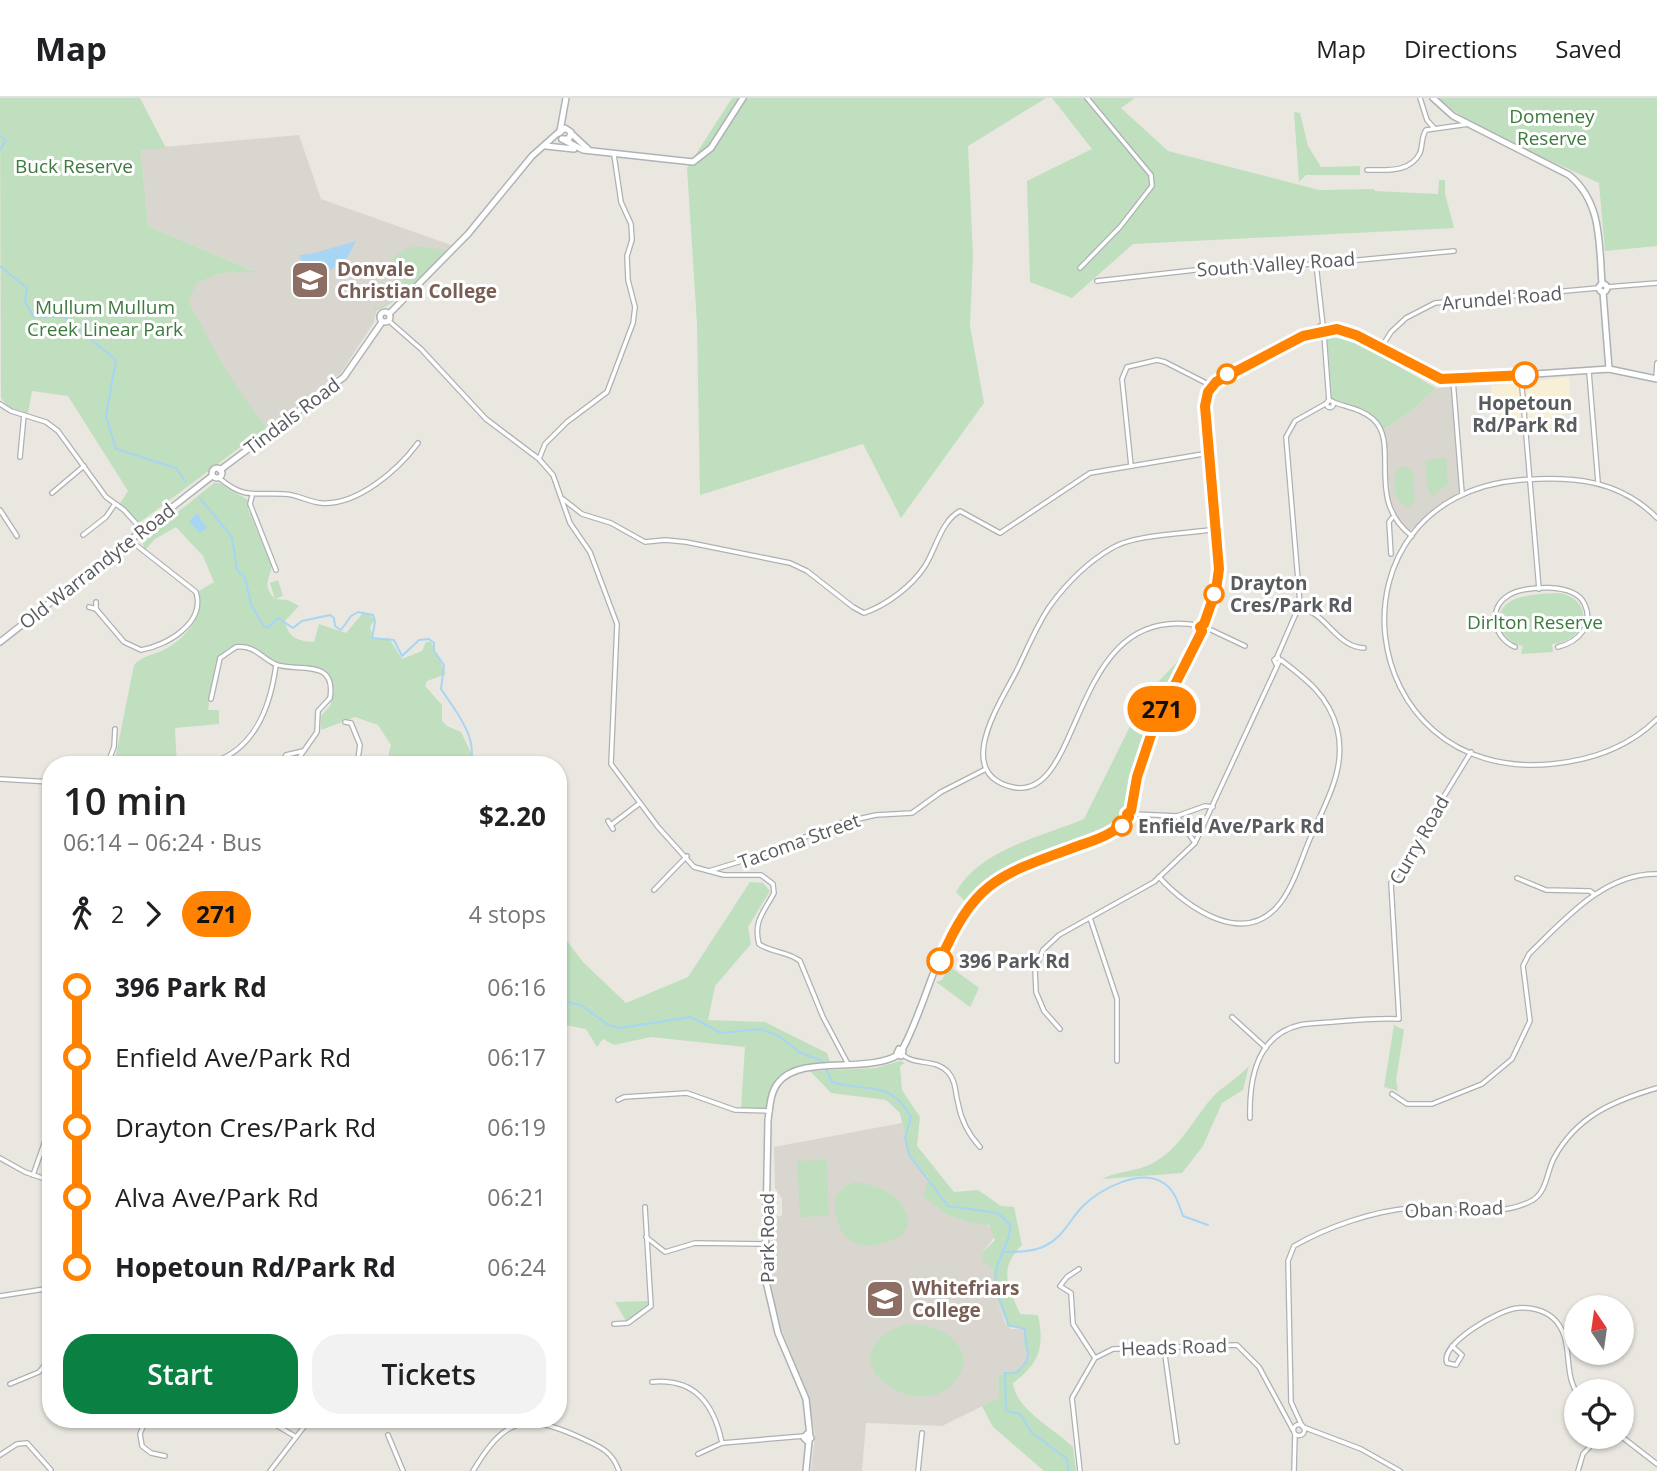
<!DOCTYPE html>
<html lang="en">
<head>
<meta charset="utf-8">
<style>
	:root { --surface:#fff; --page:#f2f2f2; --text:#202124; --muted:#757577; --line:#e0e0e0; --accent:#0b8043 }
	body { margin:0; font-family:"Open Sans",sans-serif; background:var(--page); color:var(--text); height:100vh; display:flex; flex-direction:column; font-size:26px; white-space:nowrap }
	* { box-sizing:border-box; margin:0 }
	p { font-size:23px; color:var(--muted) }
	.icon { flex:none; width:38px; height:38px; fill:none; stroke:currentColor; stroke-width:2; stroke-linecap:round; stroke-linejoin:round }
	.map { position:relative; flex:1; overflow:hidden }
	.details { position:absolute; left:42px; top:658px; width:525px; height:672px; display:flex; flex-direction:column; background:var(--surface); border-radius:28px; box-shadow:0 2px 5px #0004 }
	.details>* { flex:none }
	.badge { padding:0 14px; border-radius:23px; font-size:24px; line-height:46px }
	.needle { width:46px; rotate:347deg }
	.tools { position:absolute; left:1564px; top:1197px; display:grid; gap:14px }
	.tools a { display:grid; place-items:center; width:70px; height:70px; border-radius:50%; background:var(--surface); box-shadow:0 2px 5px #0004; font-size:35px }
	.map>.badge { position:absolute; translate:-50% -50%; box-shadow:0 0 0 4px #fff }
	.legs { display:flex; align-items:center; gap:10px; height:77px; padding:0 21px; font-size:23px }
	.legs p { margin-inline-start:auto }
	.headline { display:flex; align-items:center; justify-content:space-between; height:119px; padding:0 21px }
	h1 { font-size:38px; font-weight:600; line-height:52px }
	.action { display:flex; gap:14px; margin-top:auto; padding:14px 21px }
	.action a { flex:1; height:80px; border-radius:28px; background:var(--accent); color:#fff; font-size:28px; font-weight:600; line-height:80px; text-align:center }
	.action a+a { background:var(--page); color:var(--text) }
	ul { padding:0 21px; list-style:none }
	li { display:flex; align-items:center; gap:24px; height:70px; font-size:26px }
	li i { display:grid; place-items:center; width:10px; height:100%; margin:0 9px; background:currentColor }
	li i::after { content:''; width:18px; height:18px; margin:-9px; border:5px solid; border-radius:50%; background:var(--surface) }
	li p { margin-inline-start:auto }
	li:first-child i { background:linear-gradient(#0000 50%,currentColor 0) }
	li:last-child i { background:linear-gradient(currentColor 50%,#0000 0) }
	header { display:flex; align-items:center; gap:42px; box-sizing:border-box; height:98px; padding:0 35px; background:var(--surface); border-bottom:2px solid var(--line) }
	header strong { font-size:33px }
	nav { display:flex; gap:38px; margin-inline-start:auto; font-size:24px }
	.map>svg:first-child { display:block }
	.commercial { fill:#f8efd7 }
	.education { fill:#d9d6cf }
	.green { fill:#c0dfbf }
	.water { fill:#a7d5f3 }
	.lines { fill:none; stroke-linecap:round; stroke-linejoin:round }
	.stream { stroke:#a7d5f3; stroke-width:2 }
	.minor-casing { stroke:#aeb1b4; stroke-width:6 }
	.tertiary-casing { stroke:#aeb1b4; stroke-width:8 }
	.secondary-casing { stroke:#b0b3b6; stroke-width:8 }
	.minor { stroke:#fff; stroke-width:3.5 }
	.tertiary { stroke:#fff; stroke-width:5 }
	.secondary { stroke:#fff; stroke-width:5 }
	.line-1-casing { stroke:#fff; stroke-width:16 }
	.line-1 { stroke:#ff8200; stroke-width:10 }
	.stop-1-dot { fill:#fff; stroke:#ff8200; stroke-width:3.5 }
	.labels { text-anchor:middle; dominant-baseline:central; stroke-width:6; stroke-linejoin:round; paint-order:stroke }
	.park-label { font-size:19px; fill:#3d7a3e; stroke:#fff }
	.street-label { font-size:19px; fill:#595c5f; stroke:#fff }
	.education-label { font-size:19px; font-weight:bold; fill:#785e54; stroke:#fff; text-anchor:start }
	.stop-label { font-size:19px; font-weight:bold; fill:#595c5f; stroke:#fff; text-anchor:start }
</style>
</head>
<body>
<header>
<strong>Map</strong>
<nav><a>Map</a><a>Directions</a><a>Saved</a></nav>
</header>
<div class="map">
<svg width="1657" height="1373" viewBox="0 0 1657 1373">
	<rect width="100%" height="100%" fill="#eae7e0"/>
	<!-- commercial -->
	<path class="commercial" d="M1569 279 1572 315 1554 317 1555 330 1495 335 1491 288Z"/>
	<!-- education -->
	<g class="education">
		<path d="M299 37 321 101 451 147 421 179 385 208 377 211 374 224 341 275 267 329 248 307 218 263 189 204 195 185 222 175 254 173 148 128 141 51Z"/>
		<path d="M1451 289 1460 393 1409 433 1399 425 1390 404 1383 332 1409 315 1436 290Z"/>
		<path d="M902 1025 909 1057 929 1080 938 1109 947 1117 971 1125H986L996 1137 982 1155 992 1168 995 1197 1006 1227 1011 1231H1026L1030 1260 1023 1269 998 1278 999 1300 942 1328 866 1325 862 1373H811L815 1337 809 1300 780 1228 770 1186 772 1119 782 1118V1101L775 1090 774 1049Z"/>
	</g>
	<!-- green -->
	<g class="green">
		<path d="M0 0H140L166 50 141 52 148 128 256 174 222 175 196 185 189 204C213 249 233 290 267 329L139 425 119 407 128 393 68 298 32 293 28 315 8 309 1 300Z"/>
		<path d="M732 0H1046L968 48 973 158 970 228 984 305 901 420 863 346 700 397 697 226 687 70Z"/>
		<path d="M1052 0H1135L1121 10 1168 53 1319 92 1374 91 1375 93 1438 96 1439 82H1445V96L1454 130 1133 146 1072 200 1030 184 1027 83 1092 51Z"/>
		<path d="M1439 0H1657V148L1605 153 1599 85C1558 65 1468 31 1439 0Z"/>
		<path d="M1294 14 1300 15 1308 48 1321 69 1360 68V77H1306L1299 84Z"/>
		<path d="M413 148 446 152C429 173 400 205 375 213L373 208 378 210C389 207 399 192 405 183L396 181 390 172 376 185 379 179H382L393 159 409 149 413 152Z"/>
		<path d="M1333 237H1344L1436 290 1409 315 1383 332 1369 315 1332 301 1327 239Z"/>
		<path d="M1443 359 1446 360 1448 387 1432 398 1428 392 1425 363Z"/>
		<path d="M1398 369H1408L1413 374 1415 404 1408 409C1394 406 1391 380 1398 369Z"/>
		<path d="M214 385H220L248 402V411L272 468C269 482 262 488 275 501L270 485 278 482 283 498 275 501 288 502 299 508 285 523C288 540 298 543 314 544L319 526 346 535 362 516 366 515 375 521 370 529 373 541 389 540 402 561 422 553 426 544H431L446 576 427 583 425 588 442 607V623L447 628 461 634 472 657 480 660 481 667H386L391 647 378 627 355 619 321 632V618L330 608 334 593 322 572C305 564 291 570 278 565 258 558 251 540 227 551L215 568 208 612H219V626L175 630 177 667H114L134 567C142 558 149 558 159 554 181 546 207 518 199 493L214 484 203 458 176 429 155 441 145 452 142 443Z"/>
		<path d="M1559 495C1596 502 1589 542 1552 546L1553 554 1521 556 1523 548 1514 546 1501 533C1491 495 1533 497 1559 495Z"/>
		<path d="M1190 550 1150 624 1126 714C1107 746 1041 754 1008 769 991 777 979 791 965 803L956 794C980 751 1041 739 1084 721L1145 598Z"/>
		<path d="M750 784 763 785 770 793 748 829 751 846 715 888 708 922 765 924 827 955 831 967 799 969 783 976 776 984 765 1011 741 1010 745 949 651 939 614 947 603 941 597 949 586 931 565 927 558 921V831L583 864 626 905 688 879Z"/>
		<path d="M949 868 979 890 970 909 936 884 942 882Z"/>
		<path d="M1394 927 1404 932 1396 982 1398 993 1384 989Z"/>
		<path d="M900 963 905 965 900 968 902 992 920 1019 917 1048 954 1094 978 1092 1001 1108 1014 1109 1022 1147C997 1171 1009 1189 1020 1216L1038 1217C1045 1249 1039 1266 1013 1285 1016 1312 1055 1331 1073 1349L1076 1373H1044L993 1329 982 1308 999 1300 998 1278 1023 1269 1030 1260 1023 1247 1026 1231 1008 1229 995 1197 992 1169 983 1164 982 1155 995 1142 989 1127 971 1125 947 1117 923 1098 929 1080 909 1057 900 1015 886 1002 831 995 810 973 876 970Z"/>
		<path d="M1249 968 1243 992 1222 1005 1203 1048 1182 1075 1102 1081C1119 1072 1141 1074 1158 1062 1182 1047 1194 1020 1212 1000 1220 990 1237 981 1249 968Z"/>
		<path d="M827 1062 829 1118 800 1119 797 1063Z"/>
		<path d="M856 1084C883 1090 903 1096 909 1125L902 1138C893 1141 883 1146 874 1147 844 1152 831 1122 836 1097L847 1087Z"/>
		<path d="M649 1203 645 1212 626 1223 615 1204Z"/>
		<path d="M902 1227C929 1224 961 1234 964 1265 943 1343 811 1265 902 1227Z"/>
	</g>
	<!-- water -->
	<g class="water">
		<path d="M356 143 346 162 313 183 299 157 311 156Z"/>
		<path d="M197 415 207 430 200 435 189 424Z"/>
	</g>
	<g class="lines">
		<!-- stream -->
		<g class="stream">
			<path d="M0 38 6 42 0 52"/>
			<path d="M0 168 27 190 25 204 34 219H64L116 262 106 318 116 351 176 370 186 384"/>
			<path d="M200 400 232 439 237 472 245 480 251 506 264 529H269L278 520 293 530 302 523 330 517 334 520 335 528 341 532 351 518 358 514 373 517 375 524 372 540 394 542 402 558 419 542 429 541 434 545V553L444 567 441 591C455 612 479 640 470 667"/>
			<path d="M558 902 581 907 608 927 620 930 691 919 721 935 760 931 779 938 799 954 822 963 832 984C867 995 890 981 911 1019L905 1040 909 1057 948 1108 998 1115 1010 1127C1011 1144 998 1157 996 1174 993 1195 1004 1207 1008 1227L1025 1231C1024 1254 1037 1257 1016 1275H1005L1006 1313 1020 1316 1031 1334 1067 1361 1068 1373"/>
			<path d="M1003 1154C1016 1154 1033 1154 1045 1148 1063 1139 1069 1123 1082 1109 1099 1092 1141 1068 1165 1086 1175 1093 1179 1107 1183 1118L1208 1127"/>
		</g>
		<defs>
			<g id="minor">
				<path d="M1420 0 1427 22 1434 30"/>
				<path d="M1367 72C1386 72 1410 75 1420 55 1423 47 1421 39 1426 32L1469 26"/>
				<path d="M1316 166 1323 228"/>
				<path d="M1080 170 1120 129 1152 88 1151 77 1087 0"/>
				<path d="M1097 183 1213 170 1316 166 1454 153"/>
				<path d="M1607 189 1657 185"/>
				<path d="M389 223 421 251 486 321 539 361 553 377 570 425 590 454 617 526 611 666 658 729 694 769 724 777H761L773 786 774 795C764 814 753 823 759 846 772 855 787 853 800 863L823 919 848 966"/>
				<path d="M1324 236 1329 303"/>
				<path d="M1381 250 1391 234 1406 220 1435 205 1598 190"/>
				<path d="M1589 274 1598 384"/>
				<path d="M1521 277 1539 491"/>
				<path d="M1656 280 1657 265"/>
				<path d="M1453 282 1462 395"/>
				<circle cx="1330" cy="306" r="3.5"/>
				<path d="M1333 304C1346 309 1362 311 1373 321 1401 346 1364 402 1412 438"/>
				<path d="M0 306 11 313 46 324 58 333 106 399 124 412 143 433"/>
				<path d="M20 359 24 317"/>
				<path d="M539 361 545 346 567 324 607 294 633 225 635 209 628 182 627 158 632 142 631 126 621 104 614 57"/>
				<path d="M1131 368 1122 281 1127 269 1157 262 1165 264 1210 287"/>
				<path d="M219 380C246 402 253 394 284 396 297 396 308 404 321 405 357 408 398 372 418 345"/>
				<path d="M52 395 84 368"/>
				<path d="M252 398 250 406 276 472"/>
				<path d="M563 401 582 416 611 425 645 444 665 442 686 444 790 465 807 473 853 509 864 515C887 507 912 488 925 468 936 451 941 423 960 413L1000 435 1090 375 1209 355"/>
				<path d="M0 412 17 438"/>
				<path d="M1657 420C1619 381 1571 378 1520 382 1320 399 1350 686 1552 666 1592 662 1628 650 1657 621"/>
				<path d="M83 437 106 419 115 406"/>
				<path d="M1391 456 1389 424 1392 420"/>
				<path d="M89 509 96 511V504"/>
				<path d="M1300 510C1326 514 1336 549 1364 550"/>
				<path d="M96 511 124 544 141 552C166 548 206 525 196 494L131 443"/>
				<path d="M1200 528C1067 501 1086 706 1012 689 953 675 1000 605 1016 574 1027 552 1036 528 1050 508 1066 486 1088 464 1112 450 1135 436 1187 436 1216 431"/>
				<path d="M1207 530 1245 548"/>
				<path d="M1515 549C1494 540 1486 511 1509 497 1526 487 1574 485 1584 505 1595 527 1578 544 1558 549"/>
				<path d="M1277 559 1300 506 1286 339 1295 323 1327 305"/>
				<path d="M1278 559 1280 563 1276 566 1274 562Z"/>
				<path d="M211 601 220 560 236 549C255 547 260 559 275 566 294 575 337 558 330 600L318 613 317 634 294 667"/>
				<path d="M345 624 351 625 360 647 357 667"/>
				<path d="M107 667 114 649 115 631"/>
				<path d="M203 667C253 657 270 612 276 567"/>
				<path d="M287 667 284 661 286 657 303 653"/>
				<path d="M0 681 51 684"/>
				<path d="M1134 716 1177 718 1205 708 1213 709"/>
				<path d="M1177 718 1195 745"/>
				<path d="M608 723 613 731"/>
				<path d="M611 727 640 705"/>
				<path d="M709 773 758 758 840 725 876 717 912 715 941 694 986 671"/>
				<path d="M1159 779C1188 811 1246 851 1281 804 1295 785 1302 758 1312 736 1327 702 1347 669 1337 630 1328 597 1306 581 1281 562"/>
				<path d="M1517 780 1546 792 1590 793 1594 796"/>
				<path d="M654 792 687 758"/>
				<path d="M1090 820 1117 901V963"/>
				<path d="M1232 919 1266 950"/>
				<path d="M1060 931 1044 913 1036 894 1035 871 1043 852 1059 837 1154 784 1195 745 1278 566"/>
				<path d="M903 957C916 968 934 960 948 974 956 983 955 994 958 1005 961 1022 969 1037 980 1049"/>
				<path d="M1392 996 1407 1006H1432L1482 986 1512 961 1530 923 1523 868 1529 856C1564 822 1604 775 1657 776"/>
				<path d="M618 1002 624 999 687 995 735 1012 770 1013"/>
				<path d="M1250 1020C1249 983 1256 937 1300 927 1311 925 1322 925 1333 924 1355 922 1376 920 1399 921L1391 785 1471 654"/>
				<path d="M0 1060 25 1074 51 1083"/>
				<path d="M33 1077 51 1026"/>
				<path d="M646 1139 665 1154 695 1145 766 1146"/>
				<path d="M1079 1171 1067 1179 1060 1188 1071 1195 1073 1226 1095 1260"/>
				<path d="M0 1198 51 1190"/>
				<path d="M614 1226 628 1225 651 1208 645 1109"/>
				<path d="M1452 1248 1462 1257 1456 1267 1447 1265C1439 1246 1500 1211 1518 1210 1530 1209 1544 1212 1553 1220 1575 1240 1562 1272 1577 1295"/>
				<path d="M1164 1250 1177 1344"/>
				<path d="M652 1284C695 1280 714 1306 722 1345"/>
				<path d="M10 1286 39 1274 51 1259"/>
				<path d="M146 1321 140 1336 142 1348 151 1355 165 1358"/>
				<path d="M266 1321 296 1339"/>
				<circle cx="1299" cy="1332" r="5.5"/>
				<path d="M1302 1328 1291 1304 1288 1163 1294 1148C1327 1129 1373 1113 1411 1110 1450 1107 1497 1122 1533 1102 1547 1093 1547 1073 1554 1060 1577 1018 1613 1003 1657 990"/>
				<path d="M1303 1329 1361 1351 1400 1373"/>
				<path d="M388 1337 403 1373"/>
				<path d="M1622 1339 1657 1366"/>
				<path d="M698 1356 722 1345 804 1338"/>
				<path d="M0 1357 17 1346 27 1345 51 1372"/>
				<path d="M270 1373 310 1321"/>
				<path d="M473 1373C504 1321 524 1314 579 1339 598 1348 612 1352 619 1373"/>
				<path d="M918 1373 922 1335"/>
				<path d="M1080 1373 1072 1300 1095 1260 1113 1251 1237 1247 1259 1269 1293 1332"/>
				<path d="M1294 1373 1295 1336"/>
				<path d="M1578 1373 1583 1356 1599 1339"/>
			</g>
			<g id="tertiary">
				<path d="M1433 0 1453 18 1569 77C1602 104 1599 145 1602 186"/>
				<circle cx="1603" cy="190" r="4"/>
				<path d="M1603 194 1609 271"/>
				<circle cx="1323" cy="232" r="4"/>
				<path d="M1326 229C1371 234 1402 273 1445 282L1609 271 1657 281"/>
				<path d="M1204 526 1219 471 1204 303 1208 289 1216 281 1320 230"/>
				<circle cx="1203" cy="530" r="3.5"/>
				<path d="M1129 713 1133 715 1131 719 1127 717Z"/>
				<path d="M1131 713C1143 646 1174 593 1202 533"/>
				<path d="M899 951 903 953 901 958 897 955Z"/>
				<path d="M902 952C931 899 939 826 989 786 1030 754 1095 759 1129 719"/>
				<path d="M807 1336 811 1340 807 1343 804 1340Z"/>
				<path d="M810 1338 806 1301 778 1235 765 1179 768 1022C770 1009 770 995 778 985 799 956 866 976 898 957"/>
				<path d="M806 1373 809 1343"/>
			</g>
			<g id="secondary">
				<path d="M560 33 566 0"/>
				<path d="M559 35 565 30 571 34 569 41H562"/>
				<path d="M573 37 588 51"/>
				<path d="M562 41 583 52 693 64 711 50 743 0"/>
				<path d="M546 48 574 51"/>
				<circle cx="385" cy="219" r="5"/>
				<path d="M389 216 468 136 532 58 560 33"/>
				<circle cx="217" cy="375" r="5"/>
				<path d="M220 372 344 279 382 224"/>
				<path d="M0 544 212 378"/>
			</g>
		</defs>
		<!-- minor casing -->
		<use href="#minor" class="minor-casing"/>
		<!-- tertiary casing -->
		<use href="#tertiary" class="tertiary-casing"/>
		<!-- secondary casing -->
		<use href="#secondary" class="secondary-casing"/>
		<!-- minor -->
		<use href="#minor" class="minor"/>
		<!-- tertiary -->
		<use href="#tertiary" class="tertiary"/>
		<!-- secondary -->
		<use href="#secondary" class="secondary"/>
	</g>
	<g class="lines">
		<defs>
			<path id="line-1" d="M940 863C975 782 999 777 1078 748 1098 741 1115 736 1129 719L1127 716 1131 713 1137 679 1154 628 1202 533 1200 529 1204 526 1216 492 1219 471 1205 308 1208 294 1216 284 1303 238 1337 231 1356 237 1441 281 1525 277"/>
		</defs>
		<!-- line-1 casing -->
		<use href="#line-1" class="line-1-casing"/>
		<!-- line-1 -->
		<use href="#line-1" class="line-1"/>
	</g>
	<!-- icons -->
	<defs>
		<symbol id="school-square" viewBox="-11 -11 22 22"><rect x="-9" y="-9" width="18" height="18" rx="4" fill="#8d6e63" stroke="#fff"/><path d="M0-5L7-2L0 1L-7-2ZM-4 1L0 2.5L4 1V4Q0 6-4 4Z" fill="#fff"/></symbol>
	</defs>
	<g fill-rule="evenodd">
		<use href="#school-square" x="288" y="160" width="44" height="44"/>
		<use href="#school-square" x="863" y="1179" width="44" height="44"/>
	</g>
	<!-- markers -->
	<g class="stop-1-dot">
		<circle cx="1227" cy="276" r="9"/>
		<circle cx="1525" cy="277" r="12"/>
		<circle cx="1214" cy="496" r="9"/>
		<circle cx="1122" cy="728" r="9"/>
		<circle cx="940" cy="863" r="12"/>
	</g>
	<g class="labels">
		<!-- park labels -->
		<g class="park-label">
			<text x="1552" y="18">Domeney<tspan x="1552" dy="22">Reserve</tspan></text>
			<text x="74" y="68">Buck Reserve</text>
			<text x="105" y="209">Mullum Mullum<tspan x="105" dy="22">Creek Linear Park</tspan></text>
			<text x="1535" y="524">Dirlton Reserve</text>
		</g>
		<!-- street labels -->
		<g class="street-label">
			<text transform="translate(1276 166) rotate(-4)">South Valley Road</text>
			<text transform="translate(1502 200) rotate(-5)">Arundel Road</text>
			<text transform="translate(292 318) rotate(-37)">Tindals Road</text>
			<text transform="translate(97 468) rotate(-38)">Old Warrandyte Road</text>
			<text transform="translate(1419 742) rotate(-60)">Curry Road</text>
			<text transform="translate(799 743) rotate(-20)">Tacoma Street</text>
			<text transform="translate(1454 1111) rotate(-2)">Oban Road</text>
			<text transform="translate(767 1140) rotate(-90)">Park Road</text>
			<text transform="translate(1174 1249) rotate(-2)">Heads Road</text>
		</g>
		<!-- education labels -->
		<g class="education-label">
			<text x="337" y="171">Donvale<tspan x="337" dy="22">Christian College</tspan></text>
			<text x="912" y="1190">Whitefriars<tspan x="912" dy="22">College</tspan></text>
		</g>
		<!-- stop labels -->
		<g class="stop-label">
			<text x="1525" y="305" text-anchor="middle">Hopetoun<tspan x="1525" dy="22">Rd/Park Rd</tspan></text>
			<text x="1230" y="485">Drayton<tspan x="1230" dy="22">Cres/Park Rd</tspan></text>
			<text x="1138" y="728">Enfield Ave/Park Rd</text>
			<text x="959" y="863">396 Park Rd</text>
		</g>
	</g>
</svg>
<div class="tools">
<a><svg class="needle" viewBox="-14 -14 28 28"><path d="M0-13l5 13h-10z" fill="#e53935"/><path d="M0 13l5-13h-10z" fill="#757577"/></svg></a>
<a><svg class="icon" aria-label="locate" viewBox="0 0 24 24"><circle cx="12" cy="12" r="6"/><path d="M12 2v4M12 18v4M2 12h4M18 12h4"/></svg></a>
</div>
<b class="badge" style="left:1162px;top:611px;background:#ff8200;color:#111">271</b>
<section class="details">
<div class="headline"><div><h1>10 min</h1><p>06:14 – 06:24 · Bus</p></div><b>$2.20</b></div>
<div class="legs"><svg class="icon" aria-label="walk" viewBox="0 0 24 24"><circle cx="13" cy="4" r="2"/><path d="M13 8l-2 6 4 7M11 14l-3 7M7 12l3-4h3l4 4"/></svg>2<svg class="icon" aria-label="forward" viewBox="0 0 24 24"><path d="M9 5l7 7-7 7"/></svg><b class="badge" style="background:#ff8200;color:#111">271</b><p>4 stops</p></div>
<ul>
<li><i style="color:#ff8200"></i><b>396 Park Rd</b><p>06:16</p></li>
<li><i style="color:#ff8200"></i><span>Enfield Ave/Park Rd</span><p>06:17</p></li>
<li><i style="color:#ff8200"></i><span>Drayton Cres/Park Rd</span><p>06:19</p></li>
<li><i style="color:#ff8200"></i><span>Alva Ave/Park Rd</span><p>06:21</p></li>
<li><i style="color:#ff8200"></i><b>Hopetoun Rd/Park Rd</b><p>06:24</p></li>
</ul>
<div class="action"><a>Start</a><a>Tickets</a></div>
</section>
</div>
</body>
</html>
